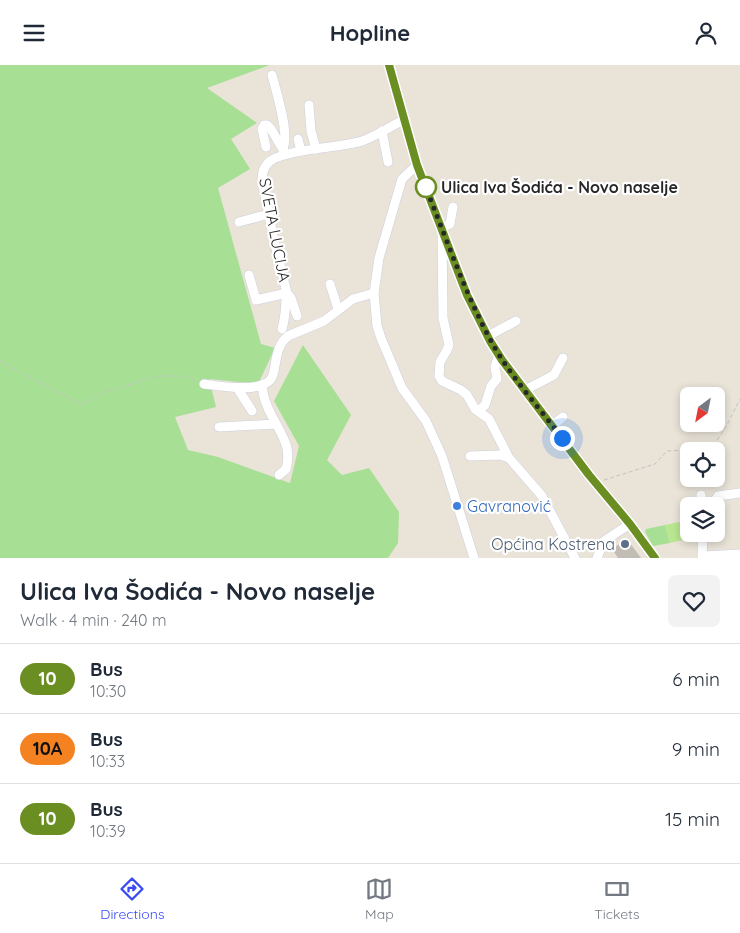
<!DOCTYPE html>
<html lang="en">
<head>
<meta charset="utf-8">
<style>
	:root { --surface:#fff; --page:#f2f2f3; --text:#1f2937; --muted:#747a83; --line:#e0e1e3; --accent:#394af5 }
	body { margin:0; font-family:Quicksand,sans-serif; background:var(--page); color:var(--text); height:100vh; display:flex; flex-direction:column; font-size:19px; white-space:nowrap }
	* { box-sizing:border-box; margin:0 }
	p { font-size:16px; color:var(--muted) }
	.icon { flex:none; width:28px; height:28px; fill:none; stroke:currentColor; stroke-width:2; stroke-linecap:round; stroke-linejoin:round }
	.map { position:relative; height:493px; overflow:hidden }
	.drawer { display:flex; flex-direction:column; background:var(--surface); flex:1 }
	.drawer>* { flex:none }
	.badge { padding:0 10px; border-radius:16px; font-size:18px; line-height:32px }
	.needle { width:32px; rotate:212deg }
	.tools { position:absolute; left:680px; top:322px; display:grid; gap:10px }
	.tools a { display:grid; place-items:center; width:45px; height:45px; border-radius:8px; background:var(--surface); box-shadow:0 2px 8px #0003; font-size:25px }
	.you { position:absolute; width:25px; height:25px; margin:-12px; border:4px solid #fff; border-radius:50%; background:#1a73e8; box-shadow:0 0 0 8px #1a73e833 }
	.map>.badge { position:absolute; translate:-50% -50%; box-shadow:0 0 0 2px #fff }
	.round { display:grid; place-items:center; flex:none; width:52px; height:52px; border-radius:8px; background:var(--page) }
	.headline { display:flex; align-items:center; justify-content:space-between; height:85px; padding:0 20px }
	h1 { font-size:24px; font-weight:700; line-height:38px }
	ul { padding:0; list-style:none }
	li { display:flex; align-items:center; gap:15px; height:70px; padding:0 20px; border-top:1px solid var(--line) }
	li div { flex:1 }
	li b { display:block; font-size:19px }
	li em { font-style:normal }
	li .badge { min-width:55px; font-weight:700; text-align:center }
	header { display:flex; justify-content:space-between; align-items:center; height:65px; padding:0 20px; background:var(--surface); font-size:22px; font-weight:700 }
	.tab-bar { display:flex; justify-content:space-around; align-items:center; height:70px; border-top:1px solid var(--line); background:var(--surface); font-size:14px; color:var(--muted) }
	.tab-bar a { display:grid; justify-items:center; gap:2px }
	.tab-bar .current { color:var(--accent) }
	.map>svg:first-child { display:block }
	.green { fill:#a7df95 }
	.pitch { fill:#b9e790 }
	.building { fill:#c1bdb5 }
	.lines { fill:none; stroke-linecap:round; stroke-linejoin:round }
	.minor-casing { stroke:#cdcfe0; stroke-width:10 }
	.path { stroke:#c3c3c3; stroke-width:1; stroke-dasharray:4 2.5; stroke-linecap:butt }
	.minor { stroke:#fff; stroke-width:9 }
	.line-casing { stroke:#fff; stroke-width:11 }
	.line { stroke:#6b8e23; stroke-width:8 }
	.walk { stroke:#272727; stroke-width:5; stroke-dasharray:0 9 }
	.stop-dot { fill:#fff; stroke:#6b8e23; stroke-width:2.5 }
	.shop-dot { fill:#3f7fe0; stroke:#fff; stroke-width:2 }
	.service-dot { fill:#5c6f8a; stroke:#fff; stroke-width:2 }
	.labels { text-anchor:middle; dominant-baseline:central; stroke-width:4.5; stroke-linejoin:round; paint-order:stroke }
	.stop-label { font-size:16px; font-weight:bold; fill:#272727; stroke:#fff; text-anchor:start }
	.street-label { font-size:16px; fill:#272727; stroke:#fff }
	.shop-label { font-size:16px; fill:#366cbe; stroke:#fff; text-anchor:start }
	.service-label { font-size:16px; fill:#4e5e75; stroke:#fff; text-anchor:end }
</style>
</head>
<body>
<header><svg class="icon" aria-label="menu" viewBox="0 0 24 24"><path d="M4 6h16M4 12h16M4 18h16"/></svg>Hopline<svg class="icon" aria-label="person" viewBox="0 0 24 24"><circle cx="12" cy="8" r="4"/><path d="M4 21q1-7 8-7t8 7"/></svg></header>
<div class="map">
<svg width="740" height="493" viewBox="0 0 740 493">
	<rect width="100%" height="100%" fill="#e9e3d8"/>
	<!-- green -->
	<g class="green">
		<path d="M0 0H270L207 23 257 58 231 74 250 104 218 123 261 279 275 283 258 319 209 314 216 342 175 352 188 385 218 392 290 418 299 381 274 336 303 280 351 350 327 395 342 410 369 403 399 447 398 478 388 493H0Z"/>
		<path d="M665 460 670 478 653 481 645 467 646 464Z"/>
	</g>
	<!-- pitch -->
	<path class="pitch" d="M689 455V469H699V471L670 478 665 460Z"/>
	<!-- building -->
	<path class="building" d="M627 474 641 493H618L612 484Z"/>
	<g class="lines">
		<defs>
			<g id="minor">
				<path d="M389 0 417 100 467 231 490 276 502 295 589 410 630 459 655 493"/>
				<path d="M272 10C276 26 290 69 283 83"/>
				<path d="M309 40 311 66 316 84"/>
				<path d="M382 66 388 97"/>
				<path d="M298 74 301 86"/>
				<path d="M266 82 262 64 264 60H267L271 64 285 88"/>
				<path d="M417 100 402 114 379 193 374 228 377 261 381 273 402 323 426 356 442 391 474 493"/>
				<path d="M453 142 450 159 442 163 443 253 449 280 447 285 440 297 439 311 442 316 461 325 467 330 475 344 489 354 509 393 542 431 575 493"/>
				<path d="M239 157 269 149"/>
				<path d="M249 210 256 235 287 228"/>
				<path d="M330 219 338 244"/>
				<path d="M297 251 291 233 287 228 275 180 262 116C262 109 263 103 268 98 280 84 341 83 362 76 376 71 390 62 403 55"/>
				<path d="M282 264C286 251 285 240 287 228"/>
				<path d="M488 271 516 256"/>
				<path d="M204 319C219 321 267 330 273 310 277 296 275 282 288 271L324 256 353 234 374 228"/>
				<path d="M262 320C263 331 267 343 273 353 282 371 292 382 286 404L279 410"/>
				<path d="M238 324 252 346"/>
				<path d="M525 325 554 310 563 293"/>
				<path d="M478 346 485 340 491 321 497 314 495 302 499 289"/>
				<path d="M552 361 563 352"/>
				<path d="M219 362 276 359"/>
				<path d="M470 391 500 390 509 393"/>
				<path d="M701 430 702 441"/>
				<path d="M711 441 718 431 740 428"/>
				<path d="M703 491 740 489"/>
				<path d="M597 493 604 476 630 459"/>
				<path d="M702 493 703 469"/>
			</g>
		</defs>
		<!-- minor casing -->
		<use href="#minor" class="minor-casing"/>
		<!-- path -->
		<g class="path">
			<path d="M0 296 82 340 97 330 111 325 158 311H183L197 316"/>
			<path d="M710 386 727 360 740 334"/>
			<path d="M604 415 655 399 667 386 712 384"/>
			<path d="M701 422V414"/>
		</g>
		<!-- minor -->
		<use href="#minor" class="minor"/>
	</g>
	<g class="lines">
		<defs>
			<path id="line" d="M389 0 417 100 467 230 490 276 502 295 589 410 630 459 655 493"/>
		</defs>
		<!-- line casing -->
		<use href="#line" class="line-casing"/>
		<!-- line -->
		<use href="#line" class="line"/>
		<!-- walk -->
		<path class="walk" d="M426 122 423 116C445 169 463 224 490 274 509 310 538 341 562 373"/>
	</g>
	<!-- markers -->
	<circle class="stop-dot" cx="426" cy="122" r="10"/>
	<circle class="shop-dot" cx="457" cy="441" r="5"/>
	<circle class="service-dot" cx="625" cy="479" r="5"/>
	<g class="labels">
		<!-- stop labels -->
		<g class="stop-label">
			<text x="441" y="122">Ulica Iva Šodića - Novo naselje</text>
		</g>
		<!-- street labels -->
		<g class="street-label">
			<text transform="translate(275 165) rotate(79)">SVETA LUCIJA</text>
		</g>
		<!-- shop labels -->
		<g class="shop-label">
			<text x="467" y="441">Gavranović</text>
		</g>
		<!-- service labels -->
		<g class="service-label">
			<text x="615" y="479">Općina Kostrena</text>
		</g>
	</g>
</svg>
<div class="tools">
<a><svg class="needle" viewBox="-14 -14 28 28"><path d="M0-13l5 13h-10z" fill="#e53935"/><path d="M0 13l5-13h-10z" fill="#747a83"/></svg></a>
<a><svg class="icon" aria-label="locate" viewBox="0 0 24 24"><circle cx="12" cy="12" r="6"/><path d="M12 2v4M12 18v4M2 12h4M18 12h4"/></svg></a>
<a><svg class="icon" aria-label="layers" viewBox="0 0 24 24"><path d="M12 4l9 5-9 5-9-5zM3 14l9 5 9-5"/></svg></a>
</div>
<div class="you" style="left:562px;top:373px"></div>
</div>
<section class="drawer">
<div class="headline"><div><h1>Ulica Iva Šodića - Novo naselje</h1><p>Walk · 4 min · 240 m</p></div><a class="round"><svg class="icon" aria-label="heart" viewBox="0 0 24 24"><path d="M12 20l-8-8c-3-5 5-10 8-4 3-6 11-1 8 4z"/></svg></a></div>
<ul>
<li><span class="badge" style="background:#6b8e23;color:#fff">10</span><div><b>Bus</b><p>10:30</p></div><em>6 min</em></li>
<li><span class="badge" style="background:#f58220;color:#111">10A</span><div><b>Bus</b><p>10:33</p></div><em>9 min</em></li>
<li><span class="badge" style="background:#6b8e23;color:#fff">10</span><div><b>Bus</b><p>10:39</p></div><em>15 min</em></li>
</ul>
</section>
<nav class="tab-bar">
<a class="current"><svg class="icon" aria-label="directions" viewBox="0 0 24 24"><path d="M12 3l9 9-9 9-9-9zM9 14v-3h6M13 9l2 2-2 2"/></svg>Directions</a>
<a><svg class="icon" aria-label="map" viewBox="0 0 24 24"><path d="M3 6l6-2 6 2 6-2v14l-6 2-6-2-6 2zM9 4v14M15 6v14"/></svg>Map</a>
<a><svg class="icon" aria-label="tickets" viewBox="0 0 24 24"><path d="M3 7h18v10H3zM15 7v10"/></svg>Tickets</a>
</nav>
</body>
</html>
